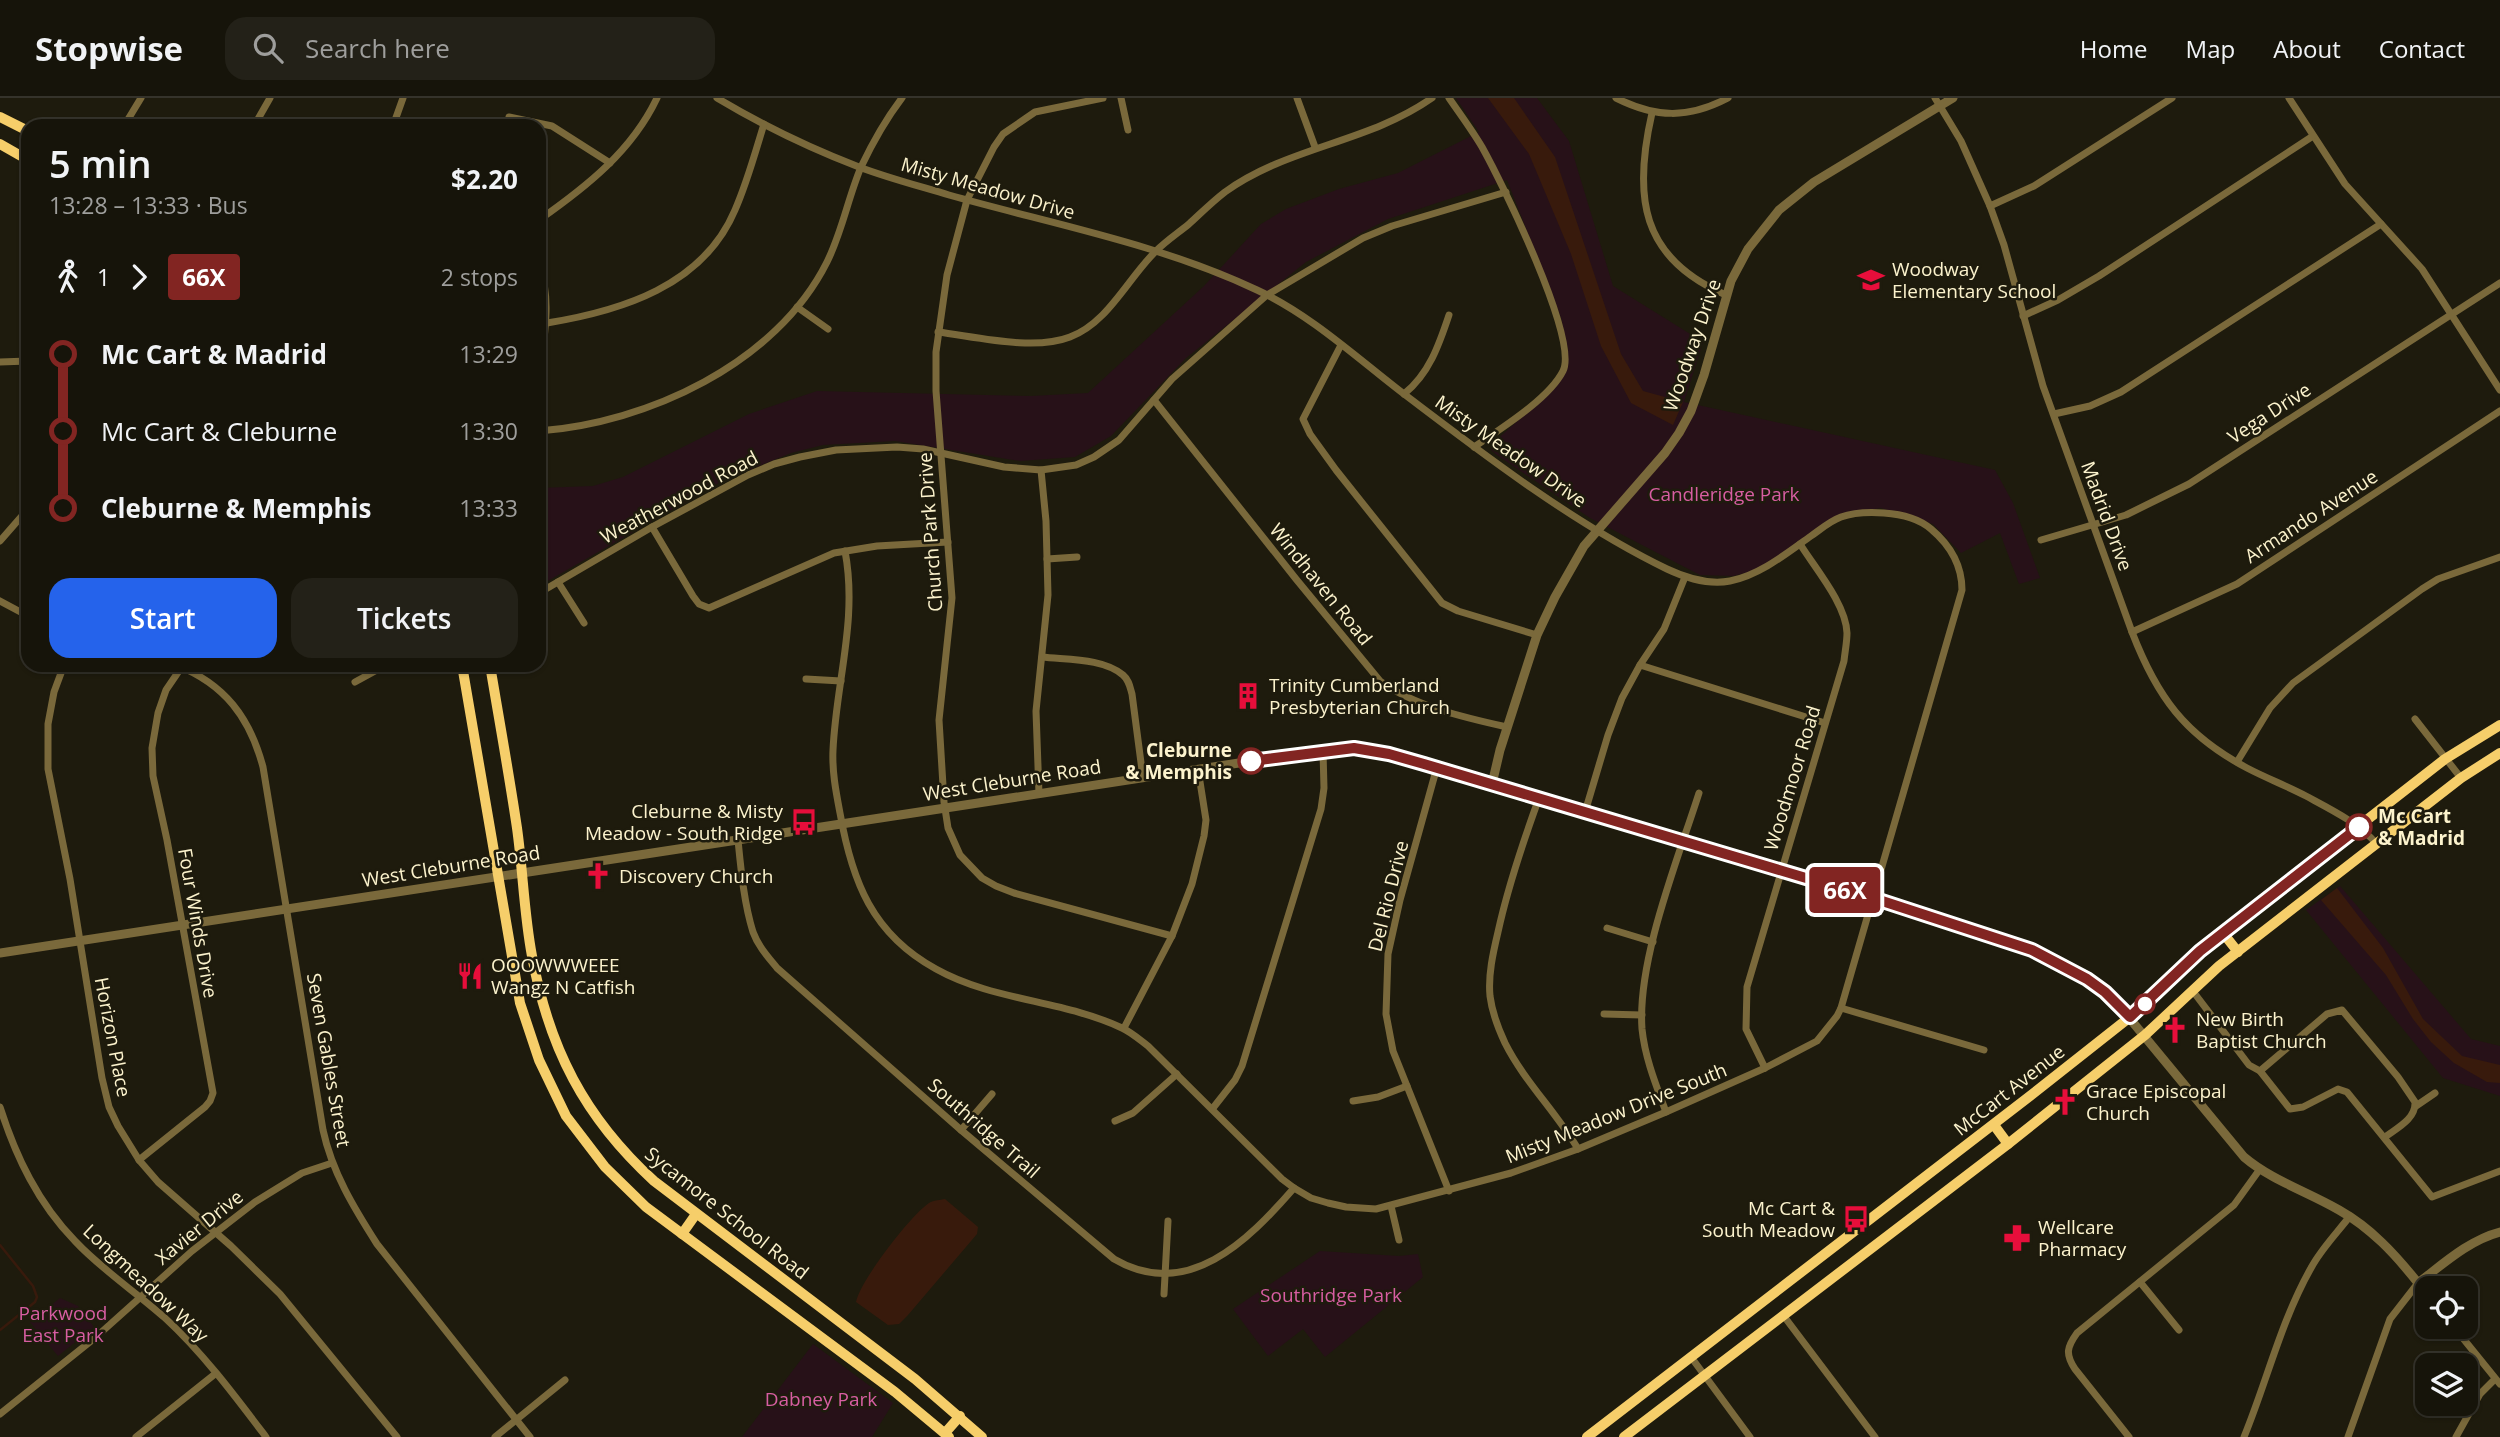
<!DOCTYPE html>
<html lang="en">
<head>
<meta charset="utf-8">
<style>
	:root { --surface:#16140a; --page:#232118; --text:#f1f3f6; --muted:#9e9e9c; --line:#35332b; --accent:#2563eb }
	body { margin:0; font-family:"Open Sans",sans-serif; background:var(--page); color:var(--text); height:100vh; display:flex; flex-direction:column; font-size:26px; white-space:nowrap }
	* { box-sizing:border-box; margin:0 }
	p { font-size:23px; color:var(--muted) }
	.icon { flex:none; width:38px; height:38px; fill:none; stroke:currentColor; stroke-width:2; stroke-linecap:round; stroke-linejoin:round }
	.map { position:relative; flex:1; overflow:hidden }
	.side { position:absolute; left:21px; top:21px; width:525px; height:553px; display:flex; flex-direction:column; background:var(--surface); border-radius:21px; box-shadow:0 2px 5px #0004,0 0 0 2px var(--line) }
	.side>* { flex:none }
	.badge { padding:0 14px; border-radius:5px; font-size:24px; line-height:46px }
	.controls { position:absolute; left:2415px; top:1178px; display:grid; gap:14px }
	.controls a { display:grid; place-items:center; width:63px; height:63px; border-radius:14px; background:var(--surface); box-shadow:0 2px 5px #0004,0 0 0 2px var(--line); font-size:35px }
	.map>.badge { position:absolute; translate:-50% -50%; box-shadow:0 0 0 4px #fff }
	.legs { display:flex; align-items:center; gap:10px; height:77px; padding:0 28px; font-size:23px }
	.legs p { margin-inline-start:auto }
	.head { display:flex; align-items:center; justify-content:space-between; height:119px; padding:0 28px }
	h1 { font-size:38px; font-weight:600; line-height:52px }
	.cta { display:flex; gap:14px; margin-top:auto; padding:14px 28px }
	.cta a { flex:1; height:80px; border-radius:21px; background:var(--accent); color:#fff; font-size:28px; font-weight:600; line-height:80px; text-align:center }
	.cta a+a { background:var(--page); color:var(--text) }
	ul { padding:0 28px; list-style:none }
	li { display:flex; align-items:center; gap:24px; height:77px; font-size:26px }
	li i { display:grid; place-items:center; width:10px; height:100%; margin:0 9px; background:currentColor }
	li i::after { content:''; width:18px; height:18px; margin:-9px; border:5px solid; border-radius:50%; background:var(--surface) }
	li p { margin-inline-start:auto }
	li:first-child i { background:linear-gradient(#0000 50%,currentColor 0) }
	li:last-child i { background:linear-gradient(currentColor 50%,#0000 0) }
	header { display:flex; align-items:center; gap:42px; box-sizing:border-box; height:98px; padding:0 35px; background:var(--surface); border-bottom:2px solid var(--line) }
	header strong { font-size:33px }
	nav { display:flex; gap:38px; margin-inline-start:auto; font-size:24px }
	.search { width:490px; height:63px; background:var(--page); display:flex; align-items:center; gap:18px; box-sizing:border-box; padding:0 24px; border-radius:21px; color:var(--muted); font-size:26px }
	.map>svg:first-child { display:block }
	.green { fill:#271118 }
	.water { fill:#381a0c }
	.lines { fill:none; stroke-linecap:round; stroke-linejoin:round }
	.stream { stroke:#381a0c; stroke-width:2.5 }
	.minor { stroke:#7a693b; stroke-width:7 }
	.tertiary { stroke:#7a693b; stroke-width:9 }
	.secondary { stroke:#f6ce6a; stroke-width:10 }
	.line-1-casing { stroke:#fff; stroke-width:16 }
	.line-1 { stroke:#822522; stroke-width:10 }
	.stop-1-dot { fill:#fff; stroke:#822522; stroke-width:3.5 }
	.labels { text-anchor:middle; dominant-baseline:central; stroke-width:5; stroke-linejoin:round; paint-order:stroke }
	.street-label { font-size:19px; fill:#fcf3cd; stroke:#1e1b0d }
	.poi-label { font-size:19px; fill:#fcf3cd; stroke:#1e1b0d; text-anchor:start }
	.park-label { font-size:19px; fill:#d75ea2; stroke:#1e1b0d }
	.stop-label { font-size:19px; font-weight:bold; fill:#fcf3cd; stroke:#1e1b0d; text-anchor:end }
</style>
</head>
<body>
<header>
<strong>Stopwise</strong>
<div class="search"><svg class="icon" aria-label="search" viewBox="0 0 24 24"><circle cx="10" cy="10" r="6"/><path d="M15 15l6 6"/></svg>Search here</div>
<nav><a>Home</a><a>Map</a><a>About</a><a>Contact</a></nav>
</header>
<div class="map">
<svg width="2500" height="1339" viewBox="0 0 2500 1339">
	<rect width="100%" height="100%" fill="#1e1b0d"/>
	<!-- green -->
	<g class="green">
		<path d="M1456 0H1537L1569 43 1613 188 1703 244 1684 304 1995 372 2013 405 2040 480 2019 486 2000 435 1961 455 1933 426 1881 410 1840 417 1757 472 1733 478 1700 477 1590 420 1497 357 1491 352 1494 344 1556 289 1568 251 1561 220 1507 82 1388 121 1306 164 1186 260 1111 338 1075 359 1020 363 895 343 823 347 791 355 722 383 539 488V390L593 388 623 379 749 316 817 293 1031 298 1088 295 1204 188 1261 126 1286 111 1339 91 1398 75 1479 34Z"/>
		<path d="M2340 788 2471 941 2500 948V998L2443 980 2306 812Z"/>
		<path d="M1320 1153 1399 1158 1418 1156 1423 1179 1325 1259 1303 1231 1268 1258 1233 1211Z"/>
		<path d="M60 1200 78 1208 94 1229 58 1258 30 1224Z"/>
		<path d="M813 1246 893 1305 872 1339H742Z"/>
	</g>
	<!-- water -->
	<g class="water">
		<path d="M1488 0H1514L1555 59 1621 256 1643 293 1683 304 1673 327 1631 305 1601 248 1571 156 1529 56Z"/>
		<path d="M2337 790 2383 850 2423 921 2462 958 2500 967V985L2487 984 2454 965 2431 944 2413 921 2386 877 2321 802Z"/>
		<path d="M945 1101 978 1129 977 1136 908 1217 899 1226 888 1227 856 1204C860 1183 910 1118 929 1105 934 1102 940 1102 945 1101Z"/>
	</g>
	<g class="lines">
		<!-- stream -->
		<path class="stream" d="M0 1147 33 1188 37 1199 35 1204 0 1232"/>
		<!-- minor -->
		<g class="minor">
			<path d="M717 0C762 27 810 50 859 69 888 80 919 88 949 97 1052 126 1160 146 1257 192 1311 217 1357 260 1404 296 1484 357 1576 427 1667 471 1686 480 1709 487 1730 483 1760 477 1787 455 1811 438 1821 431 1830 423 1841 419 1855 414 1870 414 1884 415 1900 416 1918 420 1931 431 1950 447 1962 468 1962 492L1841 910 1837 918 1817 943 1765 970 1666 1014 1578 1051 1511 1075 1376 1111 1346 1109 1328 1105 1311 1100 1294 1090 1282 1081 1148 948C1140 942 1131 934 1122 930 1063 902 993 903 936 871 872 836 852 783 840 715 836 694 832 674 833 652 836 584 858 522 845 453"/>
			<path d="M1103 0 1035 14 1003 36 994 49 967 102 947 177 936 254V293L952 500 939 622 944 704 948 730 960 757 982 780 996 788 1014 795 1172 838"/>
			<path d="M1121 0 1128 32"/>
			<path d="M1297 0 1315 49"/>
			<path d="M1449 0C1460 16 1472 32 1482 49 1501 83 1579 241 1563 273 1549 301 1500 331 1474 349"/>
			<path d="M1616 0C1656 20 1688 21 1728 0"/>
			<path d="M1935 0 1961 43 1990 108 2004 147 2043 288 2132 534C2157 599 2185 637 2247 670 2266 680 2287 688 2306 698 2332 712 2357 724 2377 746"/>
			<path d="M2289 0 2345 86 2422 171 2500 292"/>
			<path d="M1652 15C1633 98 1640 160 1726 197"/>
			<path d="M509 19 552 28 610 65"/>
			<path d="M124 28 141 0"/>
			<path d="M254 28 270 0"/>
			<path d="M393 28 403 0"/>
			<path d="M1990 108 2034 88 2172 0"/>
			<path d="M539 122C586 89 632 53 657 0"/>
			<path d="M539 165C551 201 545 231 541 267 539 289 541 311 541 333"/>
			<path d="M797 209 828 231"/>
			<path d="M2023 218 2058 202 2099 178 2313 38"/>
			<path d="M547 225C621 213 703 188 735 112 747 85 755 55 764 26"/>
			<path d="M938 234C977 239 1034 253 1070 239 1108 225 1128 180 1156 153 1166 143 1178 135 1189 126 1201 115 1212 104 1225 94 1289 48 1368 45 1432 0"/>
			<path d="M1341 247 1303 321 1310 336 1336 372 1442 505 1458 513 1537 537"/>
			<path d="M0 264 28 263"/>
			<path d="M1404 296C1429 276 1439 247 1449 217"/>
			<path d="M1154 302 1296 481 1380 583C1414 608 1466 620 1507 629"/>
			<path d="M2054 316 2090 308 2121 294 2381 126"/>
			<path d="M539 333C647 325 776 266 827 164 842 134 848 100 861 69 872 46 886 21 902 0"/>
			<path d="M652 429 693 498 699 506 709 510 834 455 877 448 948 444"/>
			<path d="M2041 442 2126 417 2189 386 2500 185"/>
			<path d="M0 443 28 411"/>
			<path d="M1047 461 1077 459"/>
			<path d="M558 484 584 525"/>
			<path d="M539 495 652 429 748 377 774 366 800 359 836 352 897 349 923 351 1004 369 1041 372 1076 367 1094 359 1119 342 1172 281 1267 197 1363 140 1392 128 1506 94"/>
			<path d="M0 503 28 518"/>
			<path d="M2132 534 2237 486 2500 313"/>
			<path d="M1042 559C1067 562 1103 560 1123 577 1129 582 1130 589 1132 596L1143 680"/>
			<path d="M64 567 54 594 48 626V671L70 781 102 980 109 1009 118 1028 139 1062 158 1084 231 1148 280 1196 397 1339"/>
			<path d="M176 567C225 586 250 620 263 669L323 1032C332 1074 354 1110 377 1146L530 1339"/>
			<path d="M1640 567 1825 625"/>
			<path d="M806 581 841 583"/>
			<path d="M355 584 386 567"/>
			<path d="M2415 621 2461 680"/>
			<path d="M2237 664 2270 610 2293 585 2422 491 2438 481 2500 459"/>
			<path d="M1437 669 1400 802 1388 856 1386 916 1393 953 1449 1093"/>
			<path d="M1039 696 1036 613 1048 497 1046 423 1041 372"/>
			<path d="M1539 700C1523 744 1508 788 1498 834 1493 855 1488 877 1490 898 1492 914 1498 930 1505 945 1524 983 1556 1014 1578 1051"/>
			<path d="M1585 714 1608 637 1622 600 1640 567 1664 531 1685 479"/>
			<path d="M738 742C741 772 744 805 753 834 758 848 768 859 777 870L961 1032 1114 1161C1187 1204 1248 1143 1294 1090"/>
			<path d="M1607 830 1653 844"/>
			<path d="M2192 892 2249 967 2260 973 2290 1011 2303 1009 2338 991 2347 994 2432 1099 2500 1073"/>
			<path d="M1841 910 1984 952"/>
			<path d="M1604 916 1642 917"/>
			<path d="M1124 930 1172 838 1192 786 1204 738 1206 722 1198 671"/>
			<path d="M1765 970 1746 931 1747 889 1844 563C1845 553 1847 544 1847 535 1846 506 1815 470 1800 446"/>
			<path d="M2260 973 2327 916 2342 912 2398 979 2415 1004C2416 1021 2397 1030 2385 1039"/>
			<path d="M1353 1003 1378 999 1407 988"/>
			<path d="M2416 1008 2435 995"/>
			<path d="M0 1009C16 1059 38 1105 75 1143 102 1172 136 1194 165 1220 203 1255 235 1298 266 1339"/>
			<path d="M1213 1010 1235 982 1242 968 1321 711 1324 690 1323 653"/>
			<path d="M1666 1014C1656 987 1645 960 1642 931 1637 862 1678 761 1699 695"/>
			<path d="M1115 1023 1133 1015 1177 976"/>
			<path d="M961 1032 992 996"/>
			<path d="M139 1062 205 1009 210 1003 213 995 167 742 153 678 152 650 158 615 166 592 183 567"/>
			<path d="M1391 1108 1399 1142"/>
			<path d="M2140 1184 2179 1232"/>
			<path d="M1164 1196 1168 1123"/>
			<path d="M1783 1217 1875 1339"/>
			<path d="M2453 1228 2500 1286"/>
			<path d="M1691 1259 1750 1339"/>
			<path d="M0 1316 96 1239 192 1153 255 1104 302 1075 332 1065"/>
			<path d="M136 1339 215 1276"/>
			<path d="M495 1339 565 1282"/>
			<path d="M2129 1339 2075 1271C2065 1256 2067 1249 2077 1235L2234 1107 2260 1071"/>
			<path d="M2244 1339C2267 1283 2281 1223 2311 1170 2321 1151 2337 1135 2350 1118"/>
			<path d="M2348 1339 2390 1221 2418 1185 2427 1196"/>
			<path d="M2456 1339 2480 1296 2495 1281"/>
		</g>
		<!-- tertiary -->
		<g class="tertiary">
			<path d="M1492 686 1500 652 1537 537 1555 499 1584 448 1665 355 1679 335 1691 313 1704 277 1731 183 1748 151 1779 112 1814 84 1953 0"/>
			<path d="M0 855 1278 659 1354 650 1389 656 1424 666 1873 800 2032 852 2087 881 2121 910 2244 1059C2271 1082 2308 1094 2339 1112 2371 1130 2395 1156 2418 1185 2443 1166 2469 1142 2500 1134"/>
		</g>
		<!-- secondary -->
		<g class="secondary">
			<path d="M0 19 28 33"/>
			<path d="M0 46 28 62"/>
			<path d="M462 567 520 905 539 962 566 1018 605 1069 646 1109 895 1294 949 1339"/>
			<path d="M490 567C499 621 509 676 517 730 523 773 524 816 532 858 549 950 584 1019 654 1083L915 1281 982 1339"/>
			<path d="M2223 835 2238 854"/>
			<path d="M1994 1027 2008 1046"/>
			<path d="M682 1136 696 1116"/>
			<path d="M945 1335 960 1318"/>
			<path d="M1587 1339 2030 998 2130 919 2200 853 2309 767 2445 661 2500 627"/>
			<path d="M1624 1339 2008 1046 2145 937 2219 868 2461 680 2500 655"/>
		</g>
	</g>
	<g class="lines">
		<defs>
			<path id="line-1" d="M1251 663 1354 650 1389 656 1424 666 1873 800 2032 852 2087 881 2105 894 2130 919 2200 853 2359 729"/>
		</defs>
		<!-- line-1 casing -->
		<use href="#line-1" class="line-1-casing"/>
		<!-- line-1 -->
		<use href="#line-1" class="line-1"/>
	</g>
	<!-- icons -->
	<defs>
		<symbol id="school-bare" viewBox="-9 -9 18 18"><path d="M0-5L7-2L0 1L-7-2ZM-4 1L0 2.5L4 1V4Q0 6-4 4Z" fill="#e70e3b" stroke="#1e1b0d" stroke-width="2.5" paint-order="stroke"/></symbol>
		<symbol id="building-bare" viewBox="-9 -9 18 18"><path d="M-4-6H4V6H1V3H-1V6H-4ZM-2.5-4.3h1.7v1.8h-1.7ZM.8-4.3h1.7v1.8H.8ZM-2.5-1h1.7V.8h-1.7ZM.8-1h1.7V.8H.8Z" fill="#e70e3b" stroke="#1e1b0d" stroke-width="2.5" paint-order="stroke"/></symbol>
		<symbol id="bus-bare" viewBox="-9 -9 18 18"><path d="M-5-6H5V4H4V6H2V4H-2V6H-4V4H-5ZM-3.5-4V0h7V-4ZM-3.5 1.2v1.5H-2V1.2ZM2 1.2v1.5H3.5V1.2Z" fill="#e70e3b" stroke="#1e1b0d" stroke-width="2.5" paint-order="stroke"/></symbol>
		<symbol id="church-bare" viewBox="-9 -9 18 18"><path d="M-1.2-6h2.4v3.5h3.3v2.4h-3.3V6h-2.4V-.1h-3.3v-2.4h3.3Z" fill="#e70e3b" stroke="#1e1b0d" stroke-width="2.5" paint-order="stroke"/></symbol>
		<symbol id="restaurant-bare" viewBox="-9 -9 18 18"><path d="M-5-6h1v4h1v-4h1v4h1v-4h1v5L-1.5 .5V6h-2V.5L-5-1ZM5-6V6H3V1.5H1.5Q1.5-4 5-6Z" fill="#e70e3b" stroke="#1e1b0d" stroke-width="2.5" paint-order="stroke"/></symbol>
		<symbol id="pharmacy-bare" viewBox="-9 -9 18 18"><path d="M-2-6h4v4h4v4h-4v4h-4v-4h-4v-4h4Z" fill="#e70e3b" stroke="#1e1b0d" stroke-width="2.5" paint-order="stroke"/></symbol>
	</defs>
	<g fill-rule="evenodd">
		<use href="#school-bare" x="1852" y="163" width="38" height="38"/>
		<use href="#building-bare" x="1229" y="579" width="38" height="38"/>
		<use href="#bus-bare" x="785" y="705" width="38" height="38"/>
		<use href="#church-bare" x="579" y="759" width="38" height="38"/>
		<use href="#restaurant-bare" x="451" y="859" width="38" height="38"/>
		<use href="#church-bare" x="2156" y="913" width="38" height="38"/>
		<use href="#church-bare" x="2046" y="985" width="38" height="38"/>
		<use href="#bus-bare" x="1837" y="1102" width="38" height="38"/>
		<use href="#pharmacy-bare" x="1998" y="1121" width="38" height="38"/>
	</g>
	<!-- markers -->
	<g class="stop-1-dot">
		<circle cx="1251" cy="663" r="12"/>
		<circle cx="2359" cy="729" r="12"/>
		<circle cx="2145" cy="906" r="9"/>
	</g>
	<g class="labels">
		<!-- street labels -->
		<g class="street-label">
			<text transform="translate(988 90) rotate(16)">Misty Meadow Drive</text>
			<text transform="translate(1692 247) rotate(-71)">Woodway Drive</text>
			<text transform="translate(2269 315) rotate(-33)">Vega Drive</text>
			<text transform="translate(1511 353) rotate(35)">Misty Meadow Drive</text>
			<text transform="translate(679 399) rotate(-28)">Weatherwood Road</text>
			<text transform="translate(2107 418) rotate(70)">Madrid Drive</text>
			<text transform="translate(2311 418) rotate(-33)">Armando Avenue</text>
			<text transform="translate(930 434) rotate(-94)">Church Park Drive</text>
			<text transform="translate(1321 486) rotate(51)">Windhaven Road</text>
			<text transform="translate(1792 680) rotate(-73)">Woodmoor Road</text>
			<text transform="translate(1012 682) rotate(-9)">West Cleburne Road</text>
			<text transform="translate(451 768) rotate(-9)">West Cleburne Road</text>
			<text transform="translate(1388 798) rotate(-76)">Del Rio Drive</text>
			<text transform="translate(198 825) rotate(80)">Four Winds Drive</text>
			<text transform="translate(113 939) rotate(79)">Horizon Place</text>
			<text transform="translate(329 962) rotate(80)">Seven Gables Street</text>
			<text transform="translate(2009 992) rotate(-38)">McCart Avenue</text>
			<text transform="translate(1616 1015) rotate(-22)">Misty Meadow Drive South</text>
			<text transform="translate(984 1030) rotate(41)">Southridge Trail</text>
			<text transform="translate(727 1115) rotate(38)">Sycamore School Road</text>
			<text transform="translate(199 1129) rotate(-39)">Xavier Drive</text>
			<text transform="translate(146 1185) rotate(43)">Longmeadow Way</text>
		</g>
		<!-- poi labels -->
		<g class="poi-label">
			<text x="1892" y="171">Woodway<tspan x="1892" dy="22">Elementary School</tspan></text>
			<text x="1269" y="587">Trinity Cumberland<tspan x="1269" dy="22">Presbyterian Church</tspan></text>
			<text x="783" y="713" text-anchor="end">Cleburne &amp; Misty<tspan x="783" dy="22">Meadow - South Ridge</tspan></text>
			<text x="619" y="778">Discovery Church</text>
			<text x="491" y="867">OOOWWWEEE<tspan x="491" dy="22">Wangz N Catfish</tspan></text>
			<text x="2196" y="921">New Birth<tspan x="2196" dy="22">Baptist Church</tspan></text>
			<text x="2086" y="993">Grace Episcopal<tspan x="2086" dy="22">Church</tspan></text>
			<text x="1835" y="1110" text-anchor="end">Mc Cart &amp;<tspan x="1835" dy="22">South Meadow</tspan></text>
			<text x="2038" y="1129">Wellcare<tspan x="2038" dy="22">Pharmacy</tspan></text>
		</g>
		<!-- park labels -->
		<g class="park-label">
			<text x="1724" y="396">Candleridge Park</text>
			<text x="1331" y="1197">Southridge Park</text>
			<text x="63" y="1215">Parkwood<tspan x="63" dy="22">East Park</tspan></text>
			<text x="821" y="1301">Dabney Park</text>
		</g>
		<!-- stop labels -->
		<g class="stop-label">
			<text x="1232" y="652">Cleburne<tspan x="1232" dy="22">&amp; Memphis</tspan></text>
			<text x="2378" y="718" text-anchor="start">Mc Cart<tspan x="2378" dy="22">&amp; Madrid</tspan></text>
		</g>
	</g>
</svg>
<div class="controls">
<a><svg class="icon" aria-label="locate" viewBox="0 0 24 24"><circle cx="12" cy="12" r="6"/><path d="M12 2v4M12 18v4M2 12h4M18 12h4"/></svg></a>
<a><svg class="icon" aria-label="layers" viewBox="0 0 24 24"><path d="M12 4l9 5-9 5-9-5zM3 14l9 5 9-5"/></svg></a>
</div>
<b class="badge" style="left:1845px;top:792px;background:#822522;color:#fff">66X</b>
<section class="side">
<div class="head"><div><h1>5 min</h1><p>13:28 – 13:33 · Bus</p></div><b>$2.20</b></div>
<div class="legs"><svg class="icon" aria-label="walk" viewBox="0 0 24 24"><circle cx="13" cy="4" r="2"/><path d="M13 8l-2 6 4 7M11 14l-3 7M7 12l3-4h3l4 4"/></svg>1<svg class="icon" aria-label="forward" viewBox="0 0 24 24"><path d="M9 5l7 7-7 7"/></svg><b class="badge" style="background:#822522;color:#fff">66X</b><p>2 stops</p></div>
<ul>
<li><i style="color:#822522"></i><b>Mc Cart &amp; Madrid</b><p>13:29</p></li>
<li><i style="color:#822522"></i><span>Mc Cart &amp; Cleburne</span><p>13:30</p></li>
<li><i style="color:#822522"></i><b>Cleburne &amp; Memphis</b><p>13:33</p></li>
</ul>
<div class="cta"><a>Start</a><a>Tickets</a></div>
</section>
</div>
</body>
</html>
